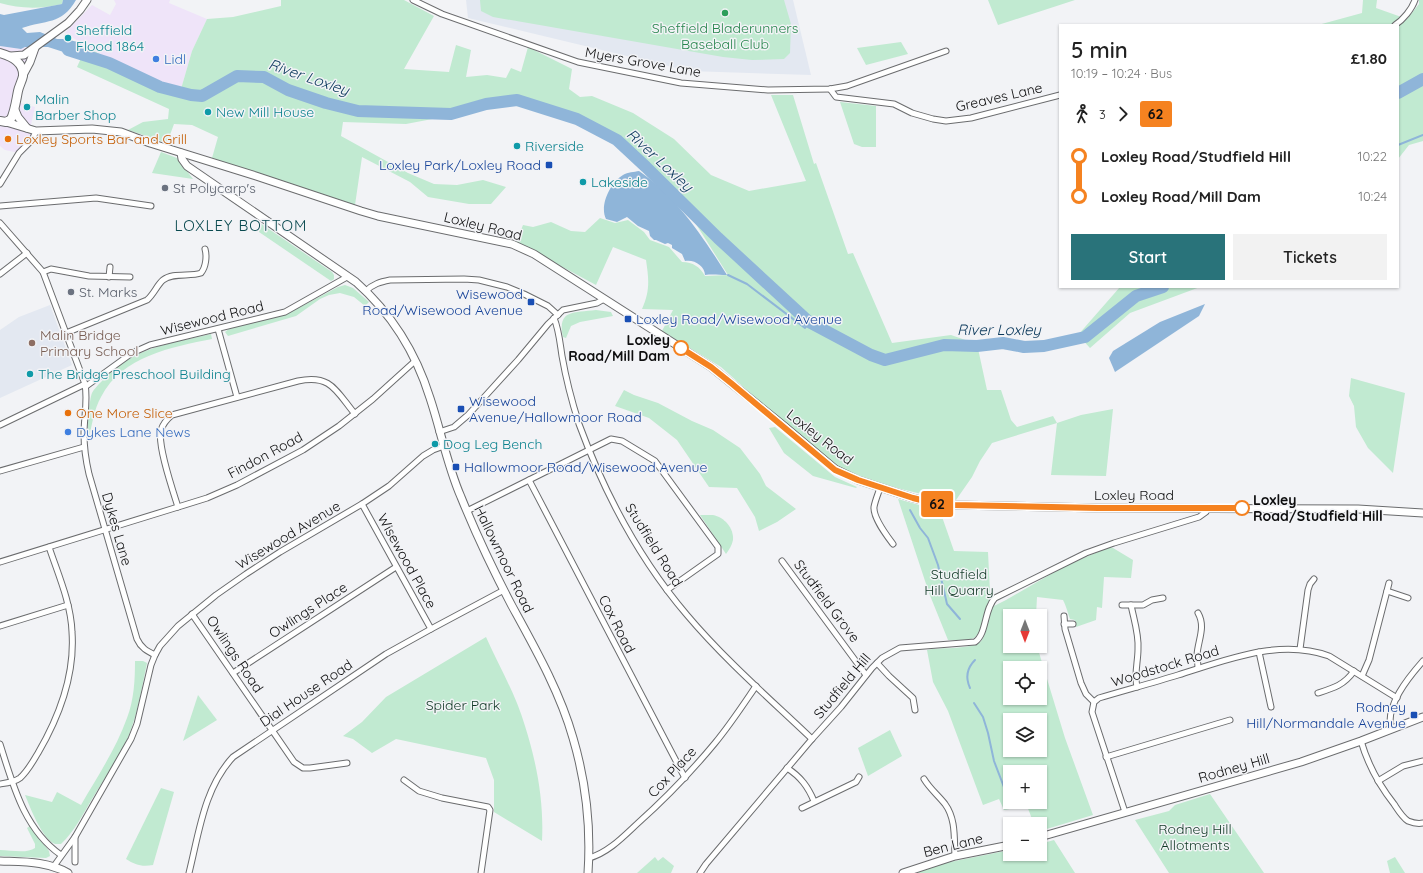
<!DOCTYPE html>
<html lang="en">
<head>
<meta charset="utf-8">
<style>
	:root { --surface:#fff; --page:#f2f2f2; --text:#222; --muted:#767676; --accent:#29737a }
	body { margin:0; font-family:Quicksand,sans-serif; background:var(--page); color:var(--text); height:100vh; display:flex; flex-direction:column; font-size:15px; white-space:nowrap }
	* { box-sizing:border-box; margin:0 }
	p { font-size:13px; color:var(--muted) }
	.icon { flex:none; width:22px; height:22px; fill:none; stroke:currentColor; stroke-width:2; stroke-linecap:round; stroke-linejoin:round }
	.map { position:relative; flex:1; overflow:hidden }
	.details { position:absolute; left:1059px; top:24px; width:340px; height:264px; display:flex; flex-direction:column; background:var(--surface); border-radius:0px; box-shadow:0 1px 3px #0004 }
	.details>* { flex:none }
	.badge { padding:0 8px; border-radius:3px; font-size:14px; line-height:26px }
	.needle { width:26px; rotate:180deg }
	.buttons { position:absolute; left:1003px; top:609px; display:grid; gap:8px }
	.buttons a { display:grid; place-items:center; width:44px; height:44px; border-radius:0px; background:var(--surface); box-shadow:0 1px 3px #0004; font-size:20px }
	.map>.badge { position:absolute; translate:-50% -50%; box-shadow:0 0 0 2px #fff }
	.legs { display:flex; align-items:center; gap:6px; height:44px; padding:0 12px; font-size:13px }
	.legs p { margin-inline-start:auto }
	.overview { display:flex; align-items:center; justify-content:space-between; height:68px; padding:0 12px }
	h1 { font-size:22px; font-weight:600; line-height:30px }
	.cta { display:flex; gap:8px; margin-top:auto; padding:8px 12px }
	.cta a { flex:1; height:46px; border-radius:0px; background:var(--accent); color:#fff; font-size:16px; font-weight:600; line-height:46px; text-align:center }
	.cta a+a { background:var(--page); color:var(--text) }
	ul { padding:0 12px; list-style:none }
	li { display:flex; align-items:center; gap:14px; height:40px; font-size:15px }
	li i { display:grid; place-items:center; width:6px; height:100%; margin:0 5px; background:currentColor }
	li i::after { content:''; width:10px; height:10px; margin:-5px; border:3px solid; border-radius:50%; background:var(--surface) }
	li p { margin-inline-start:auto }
	li:first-child i { background:linear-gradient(#0000 50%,currentColor 0) }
	li:last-child i { background:linear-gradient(currentColor 50%,#0000 0) }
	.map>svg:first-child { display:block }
	.commercial { fill:#efe4f9 }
	.built { fill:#e3e8f1 }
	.green { fill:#c1ead1; fill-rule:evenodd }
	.water { fill:#8fb5d9 }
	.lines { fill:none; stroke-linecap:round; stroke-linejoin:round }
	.stream { stroke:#8fb5d9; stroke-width:2 }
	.river { stroke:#8fb5d9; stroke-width:12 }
	.street-casing { stroke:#6b6c6e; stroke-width:7 }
	.secondary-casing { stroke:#6b6c6e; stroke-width:9 }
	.primary-casing { stroke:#6b6c6e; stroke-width:10 }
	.street { stroke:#fff; stroke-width:5 }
	.secondary { stroke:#fff; stroke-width:7 }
	.primary { stroke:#fff; stroke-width:8 }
	.line-1-casing { stroke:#fff; stroke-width:9 }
	.line-1 { stroke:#f58220; stroke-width:6 }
	.leisure-dot { fill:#2e9e5b; stroke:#f2f3f6; stroke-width:1.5 }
	.culture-dot { fill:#0f9aa8; stroke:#f2f3f6; stroke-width:1.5 }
	.shop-dot { fill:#3f7fe0; stroke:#f2f3f6; stroke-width:1.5 }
	.food-dot { fill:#e8710a; stroke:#f2f3f6; stroke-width:1.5 }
	.transit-dot { fill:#1a4fb4; stroke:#f2f3f6; stroke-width:1.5 }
	.worship-dot { fill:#6b7280; stroke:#f2f3f6; stroke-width:1.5 }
	.education-dot { fill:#8d6e63; stroke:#f2f3f6; stroke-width:1.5 }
	.stop-1-dot { fill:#fff; stroke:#f58220; stroke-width:2 }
	.labels { text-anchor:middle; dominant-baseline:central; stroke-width:3; stroke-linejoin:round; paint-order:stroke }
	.leisure-label { font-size:14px; fill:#27864d; stroke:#f2f3f6 }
	.culture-label { font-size:14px; fill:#0d838f; stroke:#f2f3f6; text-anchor:start }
	.shop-label { font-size:14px; fill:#366cbe; stroke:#f2f3f6; text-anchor:start }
	.street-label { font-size:14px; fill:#0e0e0f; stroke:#f2f3f6 }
	.food-label { font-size:14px; fill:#c56008; stroke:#f2f3f6; text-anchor:start }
	.transit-label { font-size:14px; fill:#164399; stroke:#f2f3f6; text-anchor:end }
	.worship-label { font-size:14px; fill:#5b616d; stroke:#f2f3f6; text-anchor:start }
	.education-label { font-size:14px; fill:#785e54; stroke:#f2f3f6; text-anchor:start }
	.stop-label { font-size:14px; font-weight:bold; fill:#0e0e0f; stroke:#f2f3f6; text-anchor:end }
	.park-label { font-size:14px; fill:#0f3824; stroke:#f2f3f6 }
	.water-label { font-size:15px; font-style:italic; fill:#0a385b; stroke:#f2f3f6 }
	.neighbourhood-label { font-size:15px; letter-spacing:1px; fill:#09494f; stroke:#f2f3f6 }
</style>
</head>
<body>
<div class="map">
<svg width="1423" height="873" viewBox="0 0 1423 873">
	<rect width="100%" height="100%" fill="#f2f3f6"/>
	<!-- commercial -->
	<g class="commercial">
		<path d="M114 0H170L169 3 207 19 192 51 181 89 112 63 100 54 65 33 92 5 110 15 116 4Z"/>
		<path d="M0 46 21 49 26 47 39 52 18 90 17 102 35 107 30 129 36 132 19 153 5 150 0 146Z"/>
	</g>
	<!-- built -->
	<g class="built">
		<path d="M466 0H793L811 75 689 71 468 18Z"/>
		<path d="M50 305 72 365 0 398V330L19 317Z"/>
	</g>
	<!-- green -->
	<g class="green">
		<path d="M0 0H63L62 4C42 9 20 9 0 3Z"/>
		<path d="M281 0H404L434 16 404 69 449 72 456 45 471 50 466 77 487 75 506 78 511 68 521 72 528 47 572 69 569 89 580 97 592 96 633 113 674 139 711 175 749 191 806 181 771 95H793L814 164 816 163 848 254 853 253 892 343 951 335 977 344 987 390H1001L1011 420 1017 427 1053 416 1057 423 1081 415 1113 409 1106 476 1051 475 1057 423 992 443 980 461 972 477 956 500 938 498 901 489 865 479 838 466 783 422 721 367 662 331 673 310 642 309C650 291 649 280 646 260L613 247 596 285 516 242 523 225 533 227 551 222 571 231 585 232 600 218 615 223 628 220 644 232 650 240 669 247 682 262C693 262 700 267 705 276L728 275 689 213 648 172 629 158 619 143 573 118 550 109 490 103 468 108 448 116 406 124 343 122 341 136 408 173 434 184 457 185 483 180 506 187 491 204H469L428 197 410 182 362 157 355 205 212 158 218 137 192 125 174 124 167 143 128 130 143 122 168 119 169 109 77 67 86 47 100 54 112 63 181 89 192 51 207 19 233 17 281 6Z"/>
		<path d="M480 0H784L791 24 790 53 784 59 752 60 723 57 493 17 481 11Z"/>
		<path d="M988 0H1075L998 25Z"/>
		<path d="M1363 0H1377L1376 8 1407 19 1419 4V0H1423V141L1409 145 1398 159V25H1318L1362 13Z"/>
		<path d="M901 42 908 54 866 65 857 48Z"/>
		<path d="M840 102 876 106V147H862L854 144Z"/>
		<path d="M161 152 177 158 193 179 152 173Z"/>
		<path d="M260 223 332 272 334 275V279L331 281 259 232Z"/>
		<path d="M345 285 353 288 369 302 365 306 354 297 340 293 329 295 320 299 296 316 228 336 225 332 230 328 287 314 338 287Z"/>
		<path d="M1120 287H1200L1130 313 1090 348 1078 335Z"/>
		<path d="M596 310 611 312 613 316 580 322 571 326 566 338 563 337C557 309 574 313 596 310Z"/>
		<path d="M211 334 212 339C172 347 122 356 101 397 94 409 92 425 89 438L87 436C88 427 89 400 92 393 94 389 99 384 102 381 133 347 169 344 211 334Z"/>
		<path d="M1351 378 1405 393 1393 473 1368 448 1356 427 1354 406 1349 396Z"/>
		<path d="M624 390 634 395 658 403 692 421 713 430 740 448 760 474 766 486 796 509 777 522 759 531 755 517 737 488 709 487 677 440 649 418 615 406Z"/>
		<path d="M775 427 835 477 857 487 856 488 813 476 784 453 769 428Z"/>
		<path d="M898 499 940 511 954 551 988 552 990 592 992 597C985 607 983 633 974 638 967 641 956 640 948 640L929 593Z"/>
		<path d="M700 515C704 515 709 515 713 515 724 517 734 528 733 540 732 545 729 550 726 554Z"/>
		<path d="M1109 547 1113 548 1133 560 1131 578 1104 577 1102 608 1097 607 1096 620 1076 627 1075 620 1070 619C1067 611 1067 608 1063 600L1037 597 1036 616H1010V646H1037L1065 738 1093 815 1040 831V824H1034L1027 806 1004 810 999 799 983 805 948 711 933 682 927 650C939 647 976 650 982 640 987 632 989 617 992 607L1006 600 1063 567ZM1010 668H1040V698H1010ZM1010 720H1040V750H1010ZM1010 772H1040V802H1010Z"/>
		<path d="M486 637C499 666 516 695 525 726 537 764 544 802 542 841L494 812V780L486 758 396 739 372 753 353 739 343 736 362 722 386 697Z"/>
		<path d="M135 661H143L147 663C142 687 138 712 129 735 119 757 105 778 92 799 83 814 74 832 61 844 60 844 56 844 55 844 42 839 30 807 25 795L52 802 57 792 81 805C97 777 116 749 127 718 134 700 135 680 135 661Z"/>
		<path d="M198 695 217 720 183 741Z"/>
		<path d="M890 730 902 756 868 776 858 748Z"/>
		<path d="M161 788 174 792 153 865C142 867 135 865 126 859Z"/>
		<path d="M1210 794 1264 873H1169L1135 820 1169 811 1175 805Z"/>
		<path d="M30 826 49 851 50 856 46 858 0 856V850C10 850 27 854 35 848V844L27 828Z"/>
		<path d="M1054 840 1075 873H916L945 863 1010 850V854H1040V844Z"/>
		<path d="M655 857 658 861 663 857 674 866 671 873H637Z"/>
		<path d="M1395 857 1405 873H1390L1387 861Z"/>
	</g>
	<!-- water -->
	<g class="water">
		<path d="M63 0H76C62 25 45 20 22 28L27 33 40 32 57 39H66L81 43 83 55 76 56 48 47H25L21 49 0 46V14L4 15 62 4Z"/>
		<path d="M639 171C677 197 703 237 727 275 719 275 713 274 705 275 705 266 694 259 685 261L682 254 672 248V245L668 243 665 244 656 240H654L650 236 649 231 638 226 627 217 617 222 606 219C599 205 611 182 623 175 628 172 634 172 639 171Z"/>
		<path d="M1205 304 1199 316 1115 372 1109 358 1113 351 1160 322Z"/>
	</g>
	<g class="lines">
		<!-- stream -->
		<g class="stream">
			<path d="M1398 145 1423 135"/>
			<path d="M641 169 644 165"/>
			<path d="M728 275 747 284 805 328 809 322"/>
			<path d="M910 510 920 528 928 538 938 565 947 604 960 619"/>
			<path d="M970 688C965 677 967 668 975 660"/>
			<path d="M974 703 983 717 988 733 994 761 1007 795"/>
		</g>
		<!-- river -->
		<g class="river">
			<path d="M68 50 109 63 160 87 191 95 202 96 237 76 264 77 288 90 326 103 358 111 451 114 486 104 517 100 577 119 617 140 646 167 718 238 809 322 871 355 885 360 944 345 977 346 1003 343 1024 347 1044 346 1085 337 1136 296 1163 287"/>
			<path d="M1398 93 1423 79"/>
		</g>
		<defs>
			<g id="street">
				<path d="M413 0 442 14 578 62 681 83 768 90 830 89 847 86 946 51"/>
				<path d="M1395 25C1403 20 1412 9 1415 0"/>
				<path d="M830 89 836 97 894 104 912 113 933 119 946 121 971 118 1060 95"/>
				<path d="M0 184 19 153 32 140 36 131"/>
				<path d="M0 206 96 198 151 206"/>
				<path d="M0 223 43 272 85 384C88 401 84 417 84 434 84 447 86 461 89 474L137 639C141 648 147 651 155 655"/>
				<path d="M43 272 51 269 89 276 130 277"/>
				<path d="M0 274 27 253"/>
				<path d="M109 277 110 267"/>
				<path d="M366 291C373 284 380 282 390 280L464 279 479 280 507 287 524 294 548 306 558 315"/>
				<path d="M554 318C559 330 560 343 562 356 566 379 572 402 579 424 604 492 640 560 687 615 725 660 770 699 812 739"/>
				<path d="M218 329 237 397"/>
				<path d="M66 333 147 300C154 294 157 285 163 280 173 272 190 277 201 273 206 267 207 256 205 249"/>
				<path d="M85 387 132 353 150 345 285 312 347 277"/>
				<path d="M0 425 85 384"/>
				<path d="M439 432 454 427 468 415 518 360 548 324 563 310 597 303 604 299"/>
				<path d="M0 471 84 447"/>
				<path d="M529 480 685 778"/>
				<path d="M880 488C878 494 875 501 874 507 873 518 887 536 893 544"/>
				<path d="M362 504 431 629"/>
				<path d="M178 507C173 491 157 445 161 430 163 424 167 419 172 415L298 381C331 374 336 391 355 414"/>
				<path d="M467 511 611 439 622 441 655 461 718 547V554L667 590"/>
				<path d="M782 561 866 675"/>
				<path d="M0 562 178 507 207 498 237 485 303 450 339 426 373 399 415 361"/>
				<path d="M1387 591 1408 598"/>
				<path d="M1122 605H1143L1152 600 1163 598"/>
				<path d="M1131 605C1134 620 1139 634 1138 649 1138 662 1134 674 1137 687"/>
				<path d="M1198 613C1206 627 1198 640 1197 655 1197 659 1198 664 1198 668"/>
				<path d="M192 614 294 762 303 768H310L347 763"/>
				<path d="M1064 616 1065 629 1081 683 1086 694 1094 702"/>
				<path d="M1064 624H1073"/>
				<path d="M0 626 68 605"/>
				<path d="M1300 649 1308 590 1310 584 1314 579"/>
				<path d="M1259 652 1271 707"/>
				<path d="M877 663 889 676 913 698 915 710"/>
				<path d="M233 673 396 567"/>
				<path d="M1362 676 1369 660 1389 583"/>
				<path d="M1318 693C1334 688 1344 685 1354 671"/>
				<path d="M1391 729C1385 706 1408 678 1423 661"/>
				<path d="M1361 741C1368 765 1379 785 1394 804 1398 810 1402 817 1408 821 1413 823 1418 824 1423 823"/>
				<path d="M0 744C13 785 24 829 61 855"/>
				<path d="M1106 757 1230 720"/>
				<path d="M787 768C801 777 808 787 814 801"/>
				<path d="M924 779C930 789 938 795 945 804 956 819 954 838 955 856"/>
				<path d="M404 780 419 791 442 798 488 807 490 810 481 873"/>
				<path d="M1378 781 1403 766 1423 761"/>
				<path d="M0 784C7 783 15 782 20 778 28 771 33 761 38 753 59 717 75 674 72 632 71 603 58 574 49 547"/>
				<path d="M802 808 856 782 859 777"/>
				<path d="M1125 812 1092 712 1094 702 1099 698C1126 690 1152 683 1178 675 1226 660 1279 638 1329 656L1397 698"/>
				<path d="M589 858C608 853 624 836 638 823 666 798 691 772 715 743 730 725 743 705 756 686"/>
				<path d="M75 862V837"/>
				<path d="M54 866 75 837 131 739 137 724 151 665 155 655 160 646 178 626 216 595 246 574 280 552 362 504 389 486 423 456 433 450 444 446"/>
				<path d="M189 873C199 833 204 788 233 757L386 654 431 629 504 590"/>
				<path d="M700 873 706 864 812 739 841 707 872 668 882 658 900 648 975 642C987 634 984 609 995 598L1086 553 1114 543 1199 517 1206 512 1208 508"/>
			</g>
			<g id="secondary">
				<path d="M11 56 24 55 68 23 80 10 87 0"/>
				<path d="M23 75 30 62 35 48"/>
				<path d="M15 110 18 117 27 128"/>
				<path d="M6 122 36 131 92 129 121 132 150 143 256 176 361 211 378 216 512 244 534 254 711 367 784 426 835 469 858 480 913 498 933 503 953 505 1098 508 1358 509 1423 513"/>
				<path d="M181 153 182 159 187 166 356 282C391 313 416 353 430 398 441 431 447 465 461 497 476 534 493 570 512 606 535 648 560 692 573 738 586 782 591 828 588 873"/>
				<path d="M1040 837 1301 762 1361 741 1423 717"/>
				<path d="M0 861C24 862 47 861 68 873"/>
				<path d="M903 873 955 856 1010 845"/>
			</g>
			<path id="primary" d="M0 53C11 56 24 62 23 76 22 81 19 86 18 91 16 101 15 110 11 119L6 122 0 121"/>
		</defs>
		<!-- street casing -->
		<use href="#street" class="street-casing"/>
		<!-- secondary casing -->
		<use href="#secondary" class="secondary-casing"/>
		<!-- primary casing -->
		<use href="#primary" class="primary-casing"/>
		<!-- street -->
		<use href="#street" class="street"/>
		<!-- secondary -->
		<use href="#secondary" class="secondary"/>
		<!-- primary -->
		<use href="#primary" class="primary"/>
	</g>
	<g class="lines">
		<defs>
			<path id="line-1" d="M681 348 711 367 731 383 835 470 858 480 913 498 933 503 953 505 1098 508H1242"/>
		</defs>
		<!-- line-1 casing -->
		<use href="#line-1" class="line-1-casing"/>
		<!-- line-1 -->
		<use href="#line-1" class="line-1"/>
	</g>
	<!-- markers -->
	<circle class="leisure-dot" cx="725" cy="13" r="4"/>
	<g class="culture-dot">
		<circle cx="68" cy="38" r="4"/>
		<circle cx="27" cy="107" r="4"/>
		<circle cx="208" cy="112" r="4"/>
		<circle cx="517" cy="146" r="4"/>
		<circle cx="583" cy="182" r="4"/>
		<circle cx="30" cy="374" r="4"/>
		<circle cx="435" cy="444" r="4"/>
	</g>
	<g class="shop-dot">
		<circle cx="156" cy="59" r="4"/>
		<circle cx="68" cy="432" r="4"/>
	</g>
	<g class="food-dot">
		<circle cx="8" cy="139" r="4"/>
		<circle cx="68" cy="413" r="4"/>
	</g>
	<g class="transit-dot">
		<rect x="545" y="161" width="8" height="8" rx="2"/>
		<rect x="527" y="298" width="8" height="8" rx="2"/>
		<rect x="624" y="315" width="8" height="8" rx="2"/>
		<rect x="457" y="405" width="8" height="8" rx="2"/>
		<rect x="452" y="463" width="8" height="8" rx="2"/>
		<rect x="1410" y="711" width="8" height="8" rx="2"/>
	</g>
	<g class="worship-dot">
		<circle cx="165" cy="188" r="4"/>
		<circle cx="71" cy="292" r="4"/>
	</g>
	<circle class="education-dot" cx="32" cy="343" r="4"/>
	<g class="stop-1-dot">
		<circle cx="681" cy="348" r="7"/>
		<circle cx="1242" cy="508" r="7"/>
	</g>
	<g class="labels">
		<!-- leisure labels -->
		<g class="leisure-label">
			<text x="725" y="28">Sheffield Bladerunners<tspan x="725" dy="16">Baseball Club</tspan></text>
		</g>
		<!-- culture labels -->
		<g class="culture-label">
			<text x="76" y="30">Sheffield<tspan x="76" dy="16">Flood 1864</tspan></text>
			<text x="35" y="99">Malin<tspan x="35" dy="16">Barber Shop</tspan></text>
			<text x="216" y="112">New Mill House</text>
			<text x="525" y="146">Riverside</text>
			<text x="591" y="182">Lakeside</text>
			<text x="38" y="374">The Bridge Preschool Building</text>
			<text x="443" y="444">Dog Leg Bench</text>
		</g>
		<!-- shop labels -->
		<g class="shop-label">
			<text x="164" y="59">Lidl</text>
			<text x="76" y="432">Dykes Lane News</text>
		</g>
		<!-- street labels -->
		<g class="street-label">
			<text transform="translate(643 62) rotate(10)">Myers Grove Lane</text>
			<text transform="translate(999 97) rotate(-13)">Greaves Lane</text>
			<text transform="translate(483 226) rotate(14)">Loxley Road</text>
			<text transform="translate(212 318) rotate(-14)">Wisewood Road</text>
			<text transform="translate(820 437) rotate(38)">Loxley Road</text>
			<text transform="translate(265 455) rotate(-28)">Findon Road</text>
			<text x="1134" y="495">Loxley Road</text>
			<text transform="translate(117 529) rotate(74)">Dykes Lane</text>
			<text transform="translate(288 535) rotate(-31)">Wisewood Avenue</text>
			<text transform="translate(654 545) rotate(58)">Studfield Road</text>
			<text transform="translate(504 559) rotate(64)">Hallowmoor Road</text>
			<text transform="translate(407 561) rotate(61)">Wisewood Place</text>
			<text transform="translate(827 601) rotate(53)">Studfield Grove</text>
			<text transform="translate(308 610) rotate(-33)">Owlings Place</text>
			<text transform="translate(617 624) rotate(63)">Cox Road</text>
			<text transform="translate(235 654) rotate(56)">Owlings Road</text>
			<text transform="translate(1165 666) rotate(-17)">Woodstock Road</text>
			<text transform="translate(842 686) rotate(-50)">Studfield Hill</text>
			<text transform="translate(306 693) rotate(-34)">Dial House Road</text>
			<text transform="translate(1234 768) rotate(-16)">Rodney Hill</text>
			<text transform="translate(672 772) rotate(-47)">Cox Place</text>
			<text transform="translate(953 845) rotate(-14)">Ben Lane</text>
		</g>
		<!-- food labels -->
		<g class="food-label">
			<text x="16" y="139">Loxley Sports Bar and Grill</text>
			<text x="76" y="413">One More Slice</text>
		</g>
		<!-- transit labels -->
		<g class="transit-label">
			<text x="541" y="165">Loxley Park/Loxley Road</text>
			<text x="523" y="294">Wisewood<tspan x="523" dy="16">Road/Wisewood Avenue</tspan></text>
			<text x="636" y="319" text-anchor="start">Loxley Road/Wisewood Avenue</text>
			<text x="469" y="401" text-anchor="start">Wisewood<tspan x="469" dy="16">Avenue/Hallowmoor Road</tspan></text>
			<text x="464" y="467" text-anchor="start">Hallowmoor Road/Wisewood Avenue</text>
			<text x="1406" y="707">Rodney<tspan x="1406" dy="16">Hill/Normandale Avenue</tspan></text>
		</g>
		<!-- worship labels -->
		<g class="worship-label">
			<text x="173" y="188">St Polycarp's</text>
			<text x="79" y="292">St. Marks</text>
		</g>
		<!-- education labels -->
		<g class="education-label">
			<text x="40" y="335">Malin Bridge<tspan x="40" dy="16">Primary School</tspan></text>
		</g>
		<!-- stop labels -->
		<g class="stop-label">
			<text x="670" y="340">Loxley<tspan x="670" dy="16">Road/Mill Dam</tspan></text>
			<text x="1253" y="500" text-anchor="start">Loxley<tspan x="1253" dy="16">Road/Studfield Hill</tspan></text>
		</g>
		<!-- park labels -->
		<g class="park-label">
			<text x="959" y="574">Studfield<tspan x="959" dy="16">Hill Quarry</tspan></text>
			<text x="463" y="705">Spider Park</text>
			<text x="1195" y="829">Rodney Hill<tspan x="1195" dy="16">Allotments</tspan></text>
		</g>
		<!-- water labels -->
		<g class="water-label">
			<text transform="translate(309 77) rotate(19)">River Loxley</text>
			<text transform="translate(660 160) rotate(43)">River Loxley</text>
			<text x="999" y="329">River Loxley</text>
		</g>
		<!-- neighbourhood labels -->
		<g class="neighbourhood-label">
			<text x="241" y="225">LOXLEY BOTTOM</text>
		</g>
	</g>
</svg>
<div class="buttons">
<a><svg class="needle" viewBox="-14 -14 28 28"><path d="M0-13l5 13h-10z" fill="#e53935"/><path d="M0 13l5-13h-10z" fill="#767676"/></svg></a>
<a><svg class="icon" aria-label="locate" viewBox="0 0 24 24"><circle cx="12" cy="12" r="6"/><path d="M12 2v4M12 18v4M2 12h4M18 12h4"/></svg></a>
<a><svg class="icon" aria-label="layers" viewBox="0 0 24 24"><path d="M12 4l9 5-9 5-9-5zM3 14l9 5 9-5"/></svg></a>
<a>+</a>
<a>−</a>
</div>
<b class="badge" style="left:937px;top:504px;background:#f58220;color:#111">62</b>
<section class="details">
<div class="overview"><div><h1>5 min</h1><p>10:19 – 10:24 · Bus</p></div><b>£1.80</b></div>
<div class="legs"><svg class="icon" aria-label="walk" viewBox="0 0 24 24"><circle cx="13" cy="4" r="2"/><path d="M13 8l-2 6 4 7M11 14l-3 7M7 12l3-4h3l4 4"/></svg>3<svg class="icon" aria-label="forward" viewBox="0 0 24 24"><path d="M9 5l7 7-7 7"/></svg><b class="badge" style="background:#f58220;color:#111">62</b></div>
<ul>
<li><i style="color:#f58220"></i><b>Loxley Road/Studfield Hill</b><p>10:22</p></li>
<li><i style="color:#f58220"></i><b>Loxley Road/Mill Dam</b><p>10:24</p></li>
</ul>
<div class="cta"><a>Start</a><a>Tickets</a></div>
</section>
</div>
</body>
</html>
